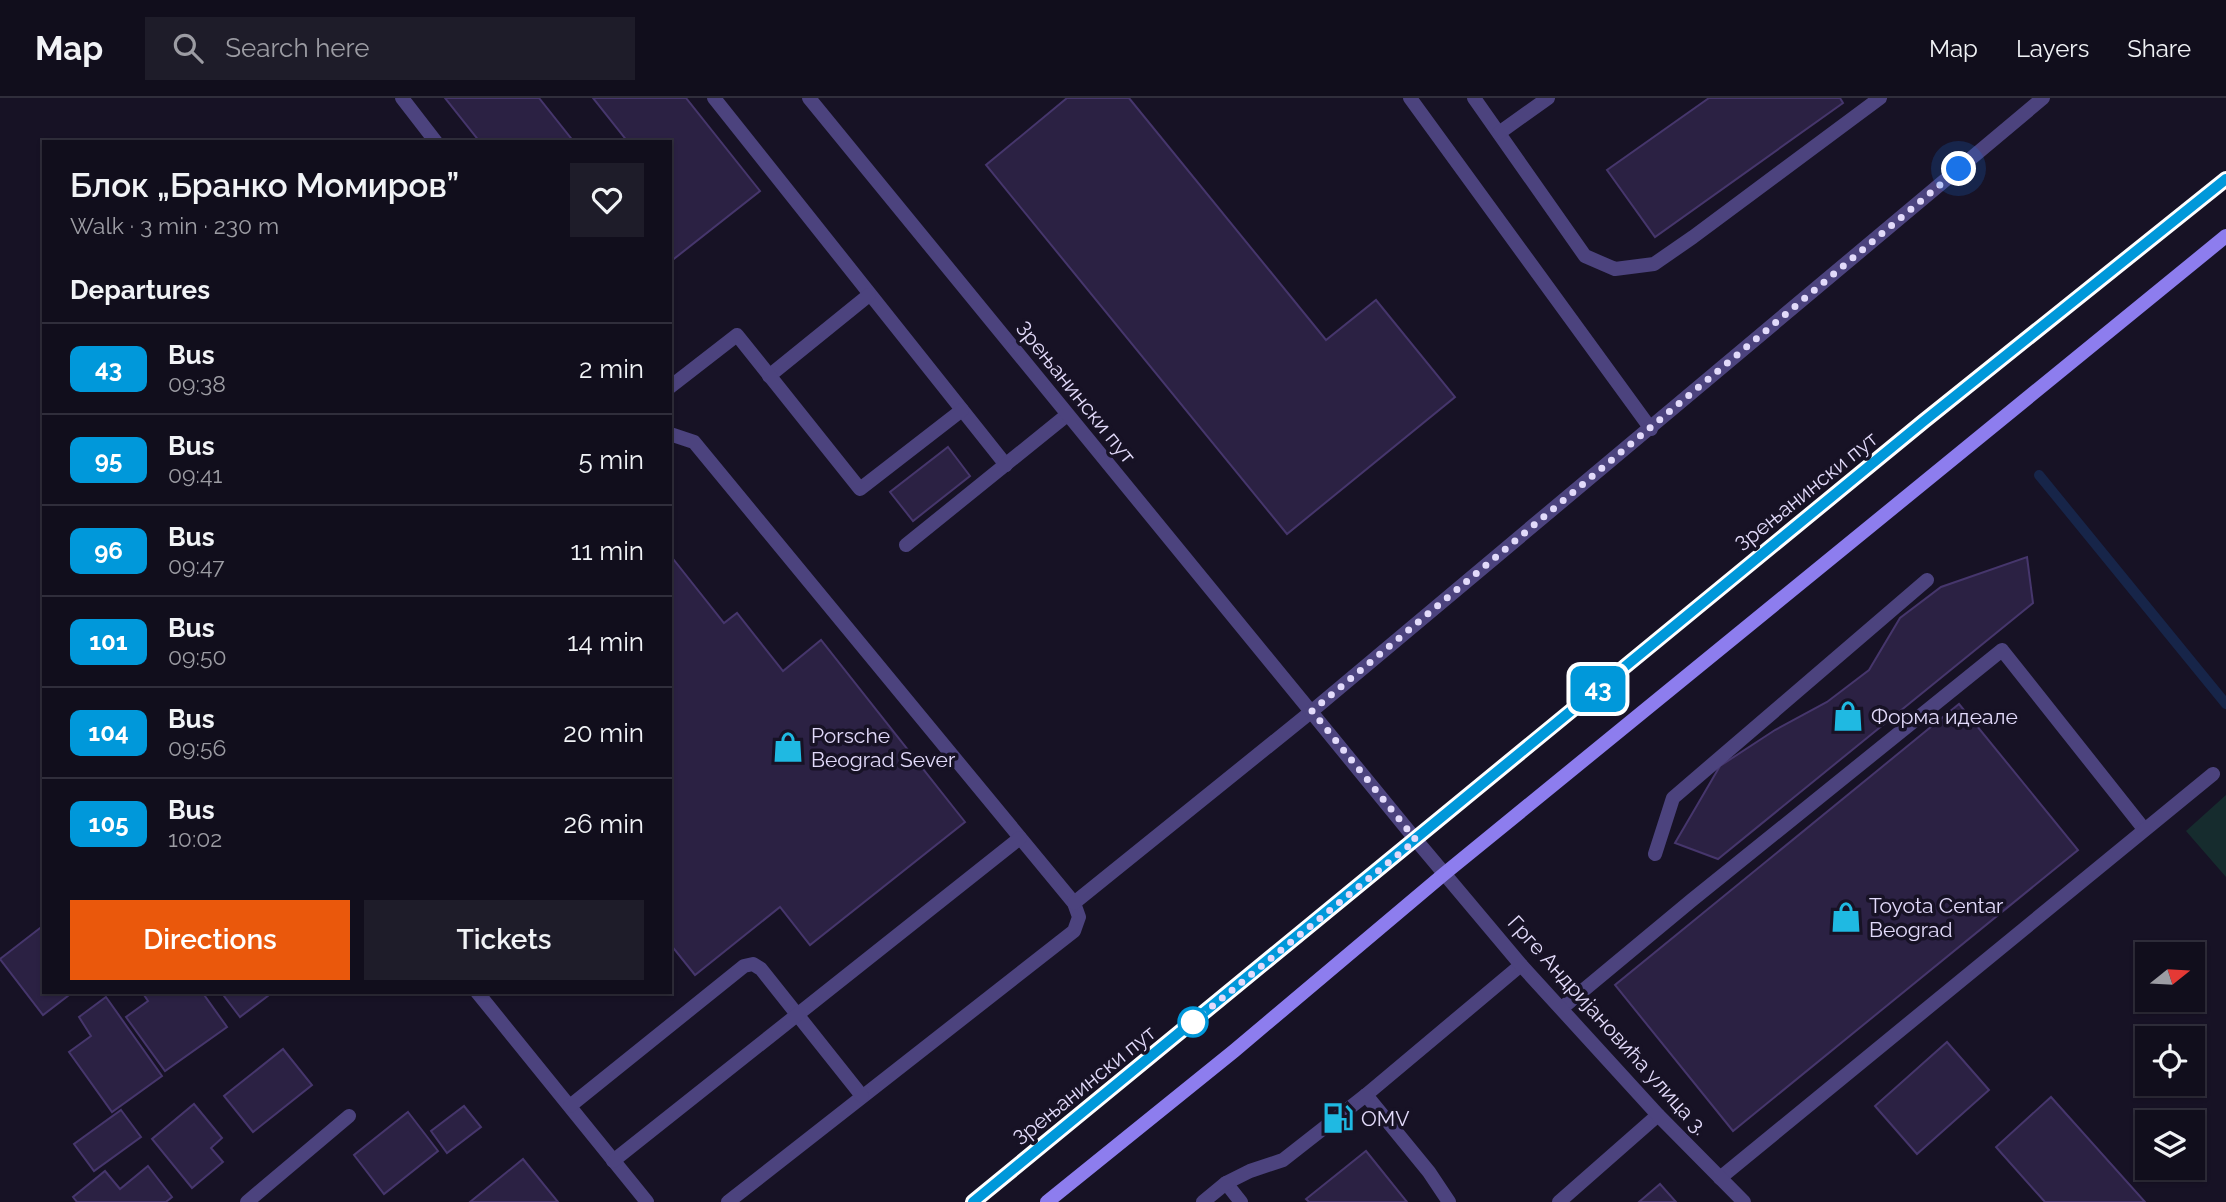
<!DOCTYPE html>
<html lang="en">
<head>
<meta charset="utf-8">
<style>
	:root { --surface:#110e1c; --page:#1e1c29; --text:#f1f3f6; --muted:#9c9ca3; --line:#302e3b; --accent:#ea580c }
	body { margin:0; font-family:Raleway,sans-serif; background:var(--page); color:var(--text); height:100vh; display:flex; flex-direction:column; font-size:26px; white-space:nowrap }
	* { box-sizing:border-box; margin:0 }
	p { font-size:23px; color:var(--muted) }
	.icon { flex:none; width:38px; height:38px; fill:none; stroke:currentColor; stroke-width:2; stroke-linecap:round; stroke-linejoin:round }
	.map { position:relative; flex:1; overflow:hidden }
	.panel { position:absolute; left:42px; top:42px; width:630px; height:854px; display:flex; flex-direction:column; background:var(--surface); border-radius:0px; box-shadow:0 2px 5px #0004,0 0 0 2px var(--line) }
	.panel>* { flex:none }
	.badge { padding:0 14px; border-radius:10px; font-size:24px; line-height:46px }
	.needle { width:46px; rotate:72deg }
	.buttons { position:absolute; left:2135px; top:844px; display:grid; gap:14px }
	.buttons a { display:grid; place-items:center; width:70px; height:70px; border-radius:0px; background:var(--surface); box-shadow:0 2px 5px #0004,0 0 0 2px var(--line); font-size:35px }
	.you { position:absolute; width:35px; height:35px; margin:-18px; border:5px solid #fff; border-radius:50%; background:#1a73e8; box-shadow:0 0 0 10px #1a73e833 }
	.map>.badge { position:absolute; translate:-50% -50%; box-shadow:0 0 0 4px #fff }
	h2 { padding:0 28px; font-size:26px; line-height:63px }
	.round { display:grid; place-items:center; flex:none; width:74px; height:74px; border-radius:0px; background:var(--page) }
	.head { display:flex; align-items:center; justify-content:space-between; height:119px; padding:0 28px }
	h1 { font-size:33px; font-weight:600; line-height:52px }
	.button { display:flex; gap:14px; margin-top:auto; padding:14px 28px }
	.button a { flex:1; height:80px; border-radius:0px; background:var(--accent); color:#fff; font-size:28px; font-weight:600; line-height:80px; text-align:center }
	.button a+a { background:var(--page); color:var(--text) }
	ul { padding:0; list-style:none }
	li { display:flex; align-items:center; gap:21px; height:91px; padding:0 28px; border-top:2px solid var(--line) }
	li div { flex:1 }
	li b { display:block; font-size:26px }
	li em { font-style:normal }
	li .badge { min-width:77px; font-weight:700; text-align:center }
	header { display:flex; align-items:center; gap:42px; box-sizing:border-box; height:98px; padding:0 35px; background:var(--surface); border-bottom:2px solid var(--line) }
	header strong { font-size:33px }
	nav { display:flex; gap:38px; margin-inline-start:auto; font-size:24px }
	.search { width:490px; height:63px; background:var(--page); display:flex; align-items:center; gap:18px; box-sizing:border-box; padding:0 24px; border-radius:0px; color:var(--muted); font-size:26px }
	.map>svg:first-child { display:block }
	.green { fill:#162c2e }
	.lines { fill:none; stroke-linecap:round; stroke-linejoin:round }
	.stream { stroke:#172549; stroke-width:10 }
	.building { fill:#2b2143; stroke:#46366c; stroke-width:2 }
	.service { stroke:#4c437e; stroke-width:14 }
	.minor { stroke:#4c437e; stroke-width:14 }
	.secondary { stroke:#8d7dee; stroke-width:14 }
	.line-casing { stroke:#fff; stroke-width:16 }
	.line { stroke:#0098da; stroke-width:10 }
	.walk { stroke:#e2dafa; stroke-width:7; stroke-dasharray:0 12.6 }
	.stop-dot { fill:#fff; stroke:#0098da; stroke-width:3.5 }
	.labels { text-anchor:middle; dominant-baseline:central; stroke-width:7; stroke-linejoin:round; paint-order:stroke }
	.street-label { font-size:21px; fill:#e2dafa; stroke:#171225 }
	.poi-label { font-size:21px; fill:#e2dafa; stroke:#171225; text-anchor:start }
</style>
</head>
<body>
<header>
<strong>Map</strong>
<div class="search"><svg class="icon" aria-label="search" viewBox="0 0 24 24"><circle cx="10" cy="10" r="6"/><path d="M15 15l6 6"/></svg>Search here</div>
<nav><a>Map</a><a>Layers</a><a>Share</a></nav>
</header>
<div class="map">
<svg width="2226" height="1104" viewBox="0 0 2226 1104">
	<rect width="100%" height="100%" fill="#171225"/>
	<!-- green -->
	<path class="green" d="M2226 697V779L2186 733Z"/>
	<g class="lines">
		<!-- stream -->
		<path class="stream" d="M2039 377 2226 606"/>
	</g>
	<!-- building -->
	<g class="building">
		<path d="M445 0H539L574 44H480Z"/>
		<path d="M593 0H686L760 93 670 164V44H628Z"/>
		<path d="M1067 0H1129L1326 242 1376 202 1455 299 1287 436 986 67Z"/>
		<path d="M1709 0H1840L1843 5 1655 139 1607 72Z"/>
		<path d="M948 349 970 378 913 423 890 394Z"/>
		<path d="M670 457 724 525 737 515 783 573 821 542 965 724 810 847 780 809 695 877 670 846Z"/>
		<path d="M2027 459 2033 505 1718 761 1675 745 1720 668 1775 632 1827 604 1869 572 1900 520 1941 489Z"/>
		<path d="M1959 606 2078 752 1733 1033 1615 887Z"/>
		<path d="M44 827V894H73L43 917 0 861Z"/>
		<path d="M142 894H202L227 929 165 973 126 919 148 903Z"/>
		<path d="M221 894H273L240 919Z"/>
		<path d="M106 899 162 978 112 1014 69 954 91 938 79 919Z"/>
		<path d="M1947 944 1989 992 1917 1056 1875 1008Z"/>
		<path d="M283 951 312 987 253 1034 224 998Z"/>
		<path d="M2051 999 2145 1104H2045L1996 1049Z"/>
		<path d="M194 1006 222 1040 211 1050 223 1064 192 1090 152 1041Z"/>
		<path d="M464 1008 481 1029 447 1055 431 1033Z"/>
		<path d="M121 1012 141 1039 94 1073 74 1046Z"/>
		<path d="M408 1014 438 1053 384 1096 354 1057Z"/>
		<path d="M1366 1053 1407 1104H1309L1306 1101Z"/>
		<path d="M523 1061 558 1104H470Z"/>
		<path d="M148 1068 172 1099 166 1104H77L73 1099 105 1073 120 1091Z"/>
		<path d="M1660 1086 1676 1104H1639Z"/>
	</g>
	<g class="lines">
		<!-- service -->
		<g class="service">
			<path d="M402 0 436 44"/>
			<path d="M714 0 1006 367"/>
			<path d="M1474 0 1585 158 1615 171 1654 166 1693 139 1880 0"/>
			<path d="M1499 35 1548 0"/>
			<path d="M769 278 869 197"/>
			<path d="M670 289 737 237 860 391 962 312"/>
			<path d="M670 336 694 344 1074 805 1079 819 1074 833 728 1104"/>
			<path d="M906 447 1067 317"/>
			<path d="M1655 756 1673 700 1927 482"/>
			<path d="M1074 805 1312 613"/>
			<path d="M477 894 647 1104"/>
			<path d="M1562 910 1692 802 2002 552 2144 731"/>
			<path d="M1366 997 1429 1074 1449 1104"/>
			<path d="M570 1008 744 868 753 866 761 871 862 998"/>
			<path d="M613 1063 1020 740"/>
			<path d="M1720 1080 2213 676"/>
			<path d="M1226 1085 1241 1104"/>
			<path d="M247 1104 349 1018"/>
			<path d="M1203 1104 1226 1085 1250 1073 1283 1062 1366 997 1521 867"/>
			<path d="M1559 1104 1658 1017"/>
		</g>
		<!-- minor -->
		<g class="minor">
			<path d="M809 0 1416 742 1521 867 1658 1017 1744 1104"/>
			<path d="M1410 0 1651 331"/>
			<path d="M1312 613 2043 0"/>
		</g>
		<!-- secondary -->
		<g class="secondary">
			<path d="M973 1104 1924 323 2226 81"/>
			<path d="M1047 1104 1234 953 1444 776 2226 138"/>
		</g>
	</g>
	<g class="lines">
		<defs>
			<path id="line" d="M973 1104 1924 323 2226 81"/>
		</defs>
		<!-- line casing -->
		<use href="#line" class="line-casing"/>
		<!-- line -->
		<use href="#line" class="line"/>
		<!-- walk -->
		<path class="walk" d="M1193 924 1416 742 1312 613 1959 71"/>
	</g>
	<!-- icons -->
	<defs>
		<symbol id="shop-bare" viewBox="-9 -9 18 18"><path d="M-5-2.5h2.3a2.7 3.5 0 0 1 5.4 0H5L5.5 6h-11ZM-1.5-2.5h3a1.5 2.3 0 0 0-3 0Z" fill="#1fb9e2" stroke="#171225" stroke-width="2.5" paint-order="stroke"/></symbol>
		<symbol id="fuel-bare" viewBox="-9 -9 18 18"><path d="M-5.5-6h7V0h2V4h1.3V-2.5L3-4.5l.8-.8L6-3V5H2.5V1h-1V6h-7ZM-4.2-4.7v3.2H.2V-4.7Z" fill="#1fb9e2" stroke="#171225" stroke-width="2.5" paint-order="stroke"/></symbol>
	</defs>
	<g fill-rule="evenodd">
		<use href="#shop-bare" x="1826" y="596" width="44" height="44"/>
		<use href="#shop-bare" x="766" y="627" width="44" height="44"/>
		<use href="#shop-bare" x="1824" y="797" width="44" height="44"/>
		<use href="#fuel-bare" x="1316" y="998" width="44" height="44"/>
	</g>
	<!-- markers -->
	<circle class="stop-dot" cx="1193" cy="924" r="14"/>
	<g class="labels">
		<!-- street labels -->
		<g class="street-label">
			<text transform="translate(1076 294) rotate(51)">Зрењанински пут</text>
			<text transform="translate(1806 393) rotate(-39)">Зрењанински пут</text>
			<text transform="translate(1608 927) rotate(48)">Грге Андријановића улица 3.</text>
			<text transform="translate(1084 987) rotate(-39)">Зрењанински пут</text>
		</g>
		<!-- poi labels -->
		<g class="poi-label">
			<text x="1871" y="618">Форма идеале</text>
			<text x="811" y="637">Porsche<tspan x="811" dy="24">Beograd Sever</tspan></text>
			<text x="1869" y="807">Toyota Centar<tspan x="1869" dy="24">Beograd</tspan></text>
			<text x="1361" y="1020">OMV</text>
		</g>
	</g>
</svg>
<div class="buttons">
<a><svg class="needle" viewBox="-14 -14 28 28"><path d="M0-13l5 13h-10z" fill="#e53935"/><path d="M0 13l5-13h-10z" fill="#9c9ca3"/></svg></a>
<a><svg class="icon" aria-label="locate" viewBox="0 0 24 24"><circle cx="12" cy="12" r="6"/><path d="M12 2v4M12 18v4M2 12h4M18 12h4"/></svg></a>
<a><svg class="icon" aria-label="layers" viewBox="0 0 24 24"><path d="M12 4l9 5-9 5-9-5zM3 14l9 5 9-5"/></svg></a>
</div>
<div class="you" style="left:1959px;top:71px"></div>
<b class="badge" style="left:1598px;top:591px;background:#0098da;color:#fff">43</b>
<section class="panel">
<div class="head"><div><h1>Блок „Бранко Момиров”</h1><p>Walk · 3 min · 230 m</p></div><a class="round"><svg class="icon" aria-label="heart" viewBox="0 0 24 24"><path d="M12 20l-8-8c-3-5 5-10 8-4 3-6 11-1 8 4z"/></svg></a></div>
<h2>Departures</h2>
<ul>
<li><span class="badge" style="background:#0098da;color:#fff">43</span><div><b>Bus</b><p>09:38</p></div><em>2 min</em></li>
<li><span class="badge" style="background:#0098da;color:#fff">95</span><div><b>Bus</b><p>09:41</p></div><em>5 min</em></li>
<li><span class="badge" style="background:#0098da;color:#fff">96</span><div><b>Bus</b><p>09:47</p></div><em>11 min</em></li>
<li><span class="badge" style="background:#0098da;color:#fff">101</span><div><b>Bus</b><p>09:50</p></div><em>14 min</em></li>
<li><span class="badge" style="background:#0098da;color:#fff">104</span><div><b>Bus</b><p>09:56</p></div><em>20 min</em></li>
<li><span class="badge" style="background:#0098da;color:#fff">105</span><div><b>Bus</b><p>10:02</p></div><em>26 min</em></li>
</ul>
<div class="button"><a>Directions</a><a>Tickets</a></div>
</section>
</div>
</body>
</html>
